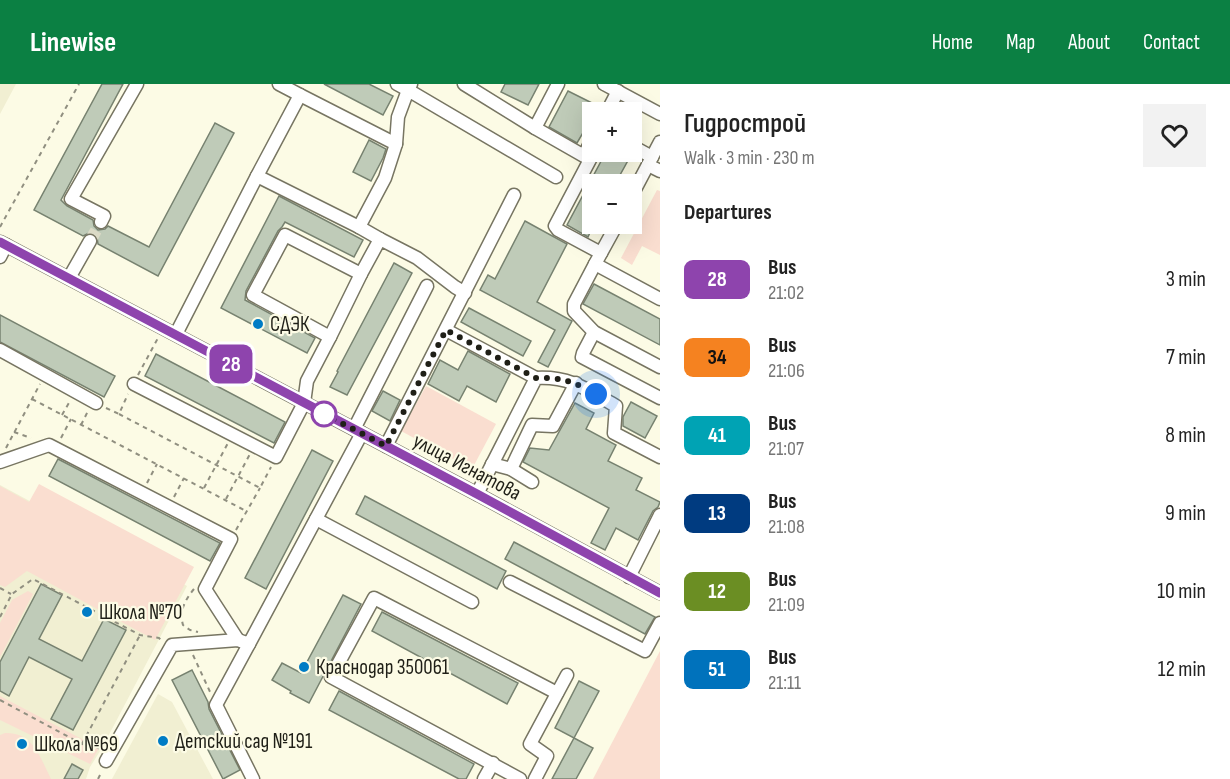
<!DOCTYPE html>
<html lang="en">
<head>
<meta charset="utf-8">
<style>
	:root { --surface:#fff; --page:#f2f2f2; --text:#222; --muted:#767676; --accent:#0b8043 }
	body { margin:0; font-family:"Sofia Sans Condensed",sans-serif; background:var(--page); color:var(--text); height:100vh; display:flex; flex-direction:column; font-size:22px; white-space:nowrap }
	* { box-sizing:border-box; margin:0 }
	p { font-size:20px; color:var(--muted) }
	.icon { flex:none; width:33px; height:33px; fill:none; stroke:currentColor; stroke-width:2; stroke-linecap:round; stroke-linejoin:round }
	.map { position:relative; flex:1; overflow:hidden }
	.drawer { display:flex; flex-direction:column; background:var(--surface); width:570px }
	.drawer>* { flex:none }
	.badge { padding:0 12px; border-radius:9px; font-size:21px; line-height:39px }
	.controls { position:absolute; left:582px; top:18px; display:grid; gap:12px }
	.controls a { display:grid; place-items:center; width:60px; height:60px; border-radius:0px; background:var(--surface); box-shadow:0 6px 24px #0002; font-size:30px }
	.you { position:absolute; width:30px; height:30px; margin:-15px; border:4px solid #fff; border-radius:50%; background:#1a73e8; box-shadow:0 0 0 9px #1a73e833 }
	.map>.badge { position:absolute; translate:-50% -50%; box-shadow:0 0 0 3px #fff }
	h2 { padding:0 24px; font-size:22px; line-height:54px }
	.round { display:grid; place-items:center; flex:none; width:63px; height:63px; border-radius:0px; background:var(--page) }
	.head { display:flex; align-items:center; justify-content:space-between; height:102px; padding:0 24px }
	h1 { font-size:28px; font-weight:600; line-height:45px }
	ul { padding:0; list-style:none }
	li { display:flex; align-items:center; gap:18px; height:78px; padding:0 24px }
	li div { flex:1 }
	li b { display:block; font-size:22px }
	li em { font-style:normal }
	li .badge { min-width:66px; font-weight:700; text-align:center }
	header { display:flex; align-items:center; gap:36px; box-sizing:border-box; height:84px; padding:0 30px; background:var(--accent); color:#fff }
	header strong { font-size:28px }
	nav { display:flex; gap:33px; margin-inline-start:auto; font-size:21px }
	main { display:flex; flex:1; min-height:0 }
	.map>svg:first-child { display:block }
	.built { fill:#f1efd2 }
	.green { fill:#faded0 }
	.building { fill:#bfcbb8; stroke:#778270; stroke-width:1.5 }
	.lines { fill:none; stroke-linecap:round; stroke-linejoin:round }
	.minor-tunnel { stroke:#dbdac6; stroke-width:12; stroke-dasharray:12 6; stroke-linecap:butt }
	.minor-casing { stroke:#777562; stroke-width:15 }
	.path { stroke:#908f80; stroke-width:2; stroke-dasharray:4.5 4.5; stroke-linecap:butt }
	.minor { stroke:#fff; stroke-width:12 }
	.line-casing { stroke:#fff; stroke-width:14 }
	.line { stroke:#8e44ad; stroke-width:9 }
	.walk { stroke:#1f1f17; stroke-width:6; stroke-dasharray:0 10.8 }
	.poi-dot { fill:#007cc5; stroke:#fcfbe5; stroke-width:2 }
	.stop-dot { fill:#fff; stroke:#8e44ad; stroke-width:3 }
	.labels { text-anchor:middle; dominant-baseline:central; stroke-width:4.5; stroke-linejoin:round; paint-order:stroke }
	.poi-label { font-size:21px; fill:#1f1f17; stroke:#fcfbe5; text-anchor:start }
	.street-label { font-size:21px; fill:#1f1f17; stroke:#fcfbe5 }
</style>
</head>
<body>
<header>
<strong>Linewise</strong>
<nav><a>Home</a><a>Map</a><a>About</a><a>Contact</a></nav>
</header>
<main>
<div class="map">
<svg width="660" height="695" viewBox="0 0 660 695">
	<rect width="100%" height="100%" fill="#fcfbe5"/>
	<!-- built -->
	<g class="built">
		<path d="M0 0H16L0 30Z"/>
		<path d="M0 401 187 502 102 664 90 683 86 695H0Z"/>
		<path d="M158 610 172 618 213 695H112Z"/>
	</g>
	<!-- green -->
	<g class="green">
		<path d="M657 106 660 107V171L642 162 632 181 621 174Z"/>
		<path d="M426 302 496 340 472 385 401 347Z"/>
		<path d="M39 400 194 483 155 556 27 487 5 503 0 501V402L29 418Z"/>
		<path d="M28 507 33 510 0 573V539L12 516Z"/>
		<path d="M660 567V695H593Z"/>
		<path d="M0 612 99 664 90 680 0 636Z"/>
		<path d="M5 649C34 648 40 674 51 695H0V651Z"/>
	</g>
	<!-- building -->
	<g class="building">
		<path d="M102 0H123L61 116 67 122 93 136 94 142 98 146 105 145 108 142 149 163 215 39 234 49 158 192 98 160 97 153 94 150 89 149 83 152 34 126Z"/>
		<path d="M324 0H369L393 12 383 31Z"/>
		<path d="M505 0H539L528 21 501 8Z"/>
		<path d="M568 7 600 23 599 28H592V36L586 48 584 47 577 59 549 43Z"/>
		<path d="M369 56 386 65 383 74 371 97 353 88Z"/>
		<path d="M606 68H626L631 71 615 100H592V144L588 153 567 141Z"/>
		<path d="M279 112 363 156 354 173 285 138 282 143 278 147 246 207 245 216 315 254 307 269 221 224Z"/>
		<path d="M525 137 567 160 537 218 572 237 548 283 538 278 555 246 480 206 488 191 495 195Z"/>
		<path d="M394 179 412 189 347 311 330 303 338 288 337 287Z"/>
		<path d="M594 200 660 235V261L583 220Z"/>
		<path d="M469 224 531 257 523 272 461 238Z"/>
		<path d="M0 231 115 292 104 313 0 258Z"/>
		<path d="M468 267 510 290 496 318 467 302 459 317 428 300 440 276 458 286Z"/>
		<path d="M156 270 285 338 274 359 145 292Z"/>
		<path d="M383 307 400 316 390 337 372 327Z"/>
		<path d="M631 318 657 332 645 354 623 342V333Z"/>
		<path d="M575 319 594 329 586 345 616 361 608 377 642 394 636 406 660 418 658 423 653 427 638 456 616 444 605 466 591 459 609 424 523 378 530 364 549 366Z"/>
		<path d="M312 366 333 377 266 505 245 494Z"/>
		<path d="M58 375 220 459 210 477 49 392Z"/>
		<path d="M365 412 506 487 497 505 356 430Z"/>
		<path d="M514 458 655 533 645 550 505 475Z"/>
		<path d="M41 500 62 511 39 555 82 577 104 535 126 546 73 646 51 635 72 595 29 573 9 612 0 607V578Z"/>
		<path d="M343 511 361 520 309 619 290 609 291 607 272 596 282 579 301 589Z"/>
		<path d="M382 528 518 599 507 620 372 547Z"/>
		<path d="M192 586 208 618 209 625 240 686 223 695 172 596Z"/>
		<path d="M579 597 599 607 574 654 555 644Z"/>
		<path d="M339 607 474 680 466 695H459L329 626Z"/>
		<path d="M574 654 593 664 576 695H552Z"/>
		<path d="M72 680 83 686 78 695H64Z"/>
	</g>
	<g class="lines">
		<!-- minor-tunnel -->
		<path class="minor-tunnel" d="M90 157 101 138"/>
		<defs>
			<g id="minor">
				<path d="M397 0 408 6 411 0"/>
				<path d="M464 0 535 44 558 0"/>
				<path d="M604 0 660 30"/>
				<path d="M300 11 396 60 385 94 359 143"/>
				<path d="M607 28 618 7"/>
				<path d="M535 44 584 72 592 55"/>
				<path d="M396 60 398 33 408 6 556 93"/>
				<path d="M632 62 652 73"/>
				<path d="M594 68 555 142 558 146 601 169"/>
				<path d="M648 81 660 87"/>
				<path d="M257 92 300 11 279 0"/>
				<path d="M632 111 660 58"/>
				<path d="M101 138 104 132 71 115 137 0"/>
				<path d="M617 140 595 180 660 215"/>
				<path d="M0 158 477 410 660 509"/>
				<path d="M0 173 6 161"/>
				<path d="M595 180 574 220V227L594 248 660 283"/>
				<path d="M69 194 90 157"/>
				<path d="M446 246 536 294"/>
				<path d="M594 248 583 269 582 273 660 314"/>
				<path d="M176 250 257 92 359 143 380 155"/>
				<path d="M330 253 361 190"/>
				<path d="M0 266 96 319"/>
				<path d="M134 300 276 373 304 319 307 297 330 253 253 211 285 151 361 190 380 155 417 174 455 203 465 209"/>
				<path d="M354 345 427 202"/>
				<path d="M386 362 514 111"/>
				<path d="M0 378 49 361 231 455 205 505 238 556"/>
				<path d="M492 380 511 385 532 398"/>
				<path d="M511 385 532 341 553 342 576 299"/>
				<path d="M477 410 536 294C570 292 588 306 616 322L614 349 660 373"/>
				<path d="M316 435 472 518"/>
				<path d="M629 493 660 431"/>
				<path d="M510 498 645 567 660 539"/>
				<path d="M249 560 216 621 253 695"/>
				<path d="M106 677 172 561 238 556 249 560 362 349"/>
				<path d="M484 695 493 679"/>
				<path d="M520 695 331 593 374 514 557 609"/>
				<path d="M535 695 547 672 530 660 567 591"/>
			</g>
		</defs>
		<!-- minor casing -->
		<use href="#minor" class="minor-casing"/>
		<!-- path -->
		<g class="path">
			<path d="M0 143 79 0"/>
			<path d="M138 291 158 254"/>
			<path d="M32 315 246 427"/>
			<path d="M106 324 119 330 128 310"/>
			<path d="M119 330 260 404 271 383"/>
			<path d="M62 331 70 317"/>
			<path d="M81 341 88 327"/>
			<path d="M14 348 31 354"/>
			<path d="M61 354 71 335"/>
			<path d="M6 364 40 300"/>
			<path d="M147 399 157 380"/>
			<path d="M204 404 228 359"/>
			<path d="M174 413 184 394"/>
			<path d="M226 415 250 370"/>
			<path d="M236 446 260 404"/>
			<path d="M0 504 11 510"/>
			<path d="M194 505C185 516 179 527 183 541L190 546 198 548"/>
			<path d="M0 533 12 510 33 495 140 551 159 554 161 556"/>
			<path d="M193 571 211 610"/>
			<path d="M0 616 82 660 102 665"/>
			<path d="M82 660 140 551"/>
			<path d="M98 695 102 687"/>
		</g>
		<!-- minor -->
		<use href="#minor" class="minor"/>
	</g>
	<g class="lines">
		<defs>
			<path id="line" d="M0 158 477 410 660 509"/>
		</defs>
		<!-- line casing -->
		<use href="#line" class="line-casing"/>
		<!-- line -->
		<use href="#line" class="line"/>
		<!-- walk -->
		<path class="walk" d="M324 330 386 362 446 246 536 294C561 293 575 298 596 310"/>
	</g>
	<!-- markers -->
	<g class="poi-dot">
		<circle cx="258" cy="240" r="6"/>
		<circle cx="87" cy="528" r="6"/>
		<circle cx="304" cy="583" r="6"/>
		<circle cx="163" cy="657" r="6"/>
		<circle cx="22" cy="660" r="6"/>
	</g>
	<circle class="stop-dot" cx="324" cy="330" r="12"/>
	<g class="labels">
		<!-- poi labels -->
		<g class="poi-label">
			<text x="270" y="240">СДЭК</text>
			<text x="99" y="528">Школа №70</text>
			<text x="316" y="583">Краснодар 350061</text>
			<text x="175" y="657">Детский сад №191</text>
			<text x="34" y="660">Школа №69</text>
		</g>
		<!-- street labels -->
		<g class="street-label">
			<text transform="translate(467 383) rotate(28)">улица Игнатова</text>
		</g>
	</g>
</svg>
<div class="controls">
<a>+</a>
<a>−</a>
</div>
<div class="you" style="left:596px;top:310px"></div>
<b class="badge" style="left:231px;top:280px;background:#8e44ad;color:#fff">28</b>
</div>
<section class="drawer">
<div class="head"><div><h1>Гидрострой</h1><p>Walk · 3 min · 230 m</p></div><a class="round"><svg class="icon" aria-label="heart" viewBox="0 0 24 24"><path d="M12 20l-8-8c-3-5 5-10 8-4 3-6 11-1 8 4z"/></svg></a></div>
<h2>Departures</h2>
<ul>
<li><span class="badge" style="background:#8e44ad;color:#fff">28</span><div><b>Bus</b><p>21:02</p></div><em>3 min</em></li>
<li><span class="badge" style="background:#f58220;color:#111">34</span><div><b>Bus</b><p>21:06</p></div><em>7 min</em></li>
<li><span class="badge" style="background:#00a3b4;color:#fff">41</span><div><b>Bus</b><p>21:07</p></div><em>8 min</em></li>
<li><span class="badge" style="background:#003b80;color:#fff">13</span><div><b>Bus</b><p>21:08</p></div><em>9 min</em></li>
<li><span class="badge" style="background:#6b8e23;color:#fff">12</span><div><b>Bus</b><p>21:09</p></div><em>10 min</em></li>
<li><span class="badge" style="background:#0072bc;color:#fff">51</span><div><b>Bus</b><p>21:11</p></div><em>12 min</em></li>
</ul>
</section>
</main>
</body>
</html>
